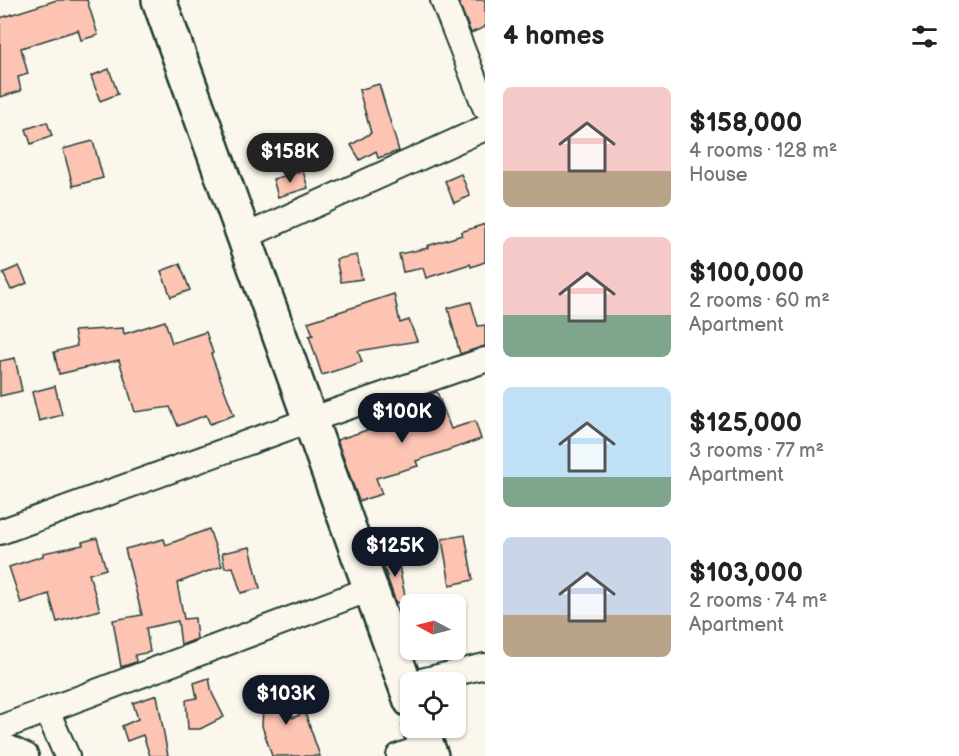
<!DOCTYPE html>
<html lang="en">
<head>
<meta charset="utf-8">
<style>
	:root { --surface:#fff; --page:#f6f6f6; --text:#222; --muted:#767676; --accent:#111827 }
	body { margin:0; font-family:"Balsamiq Sans",sans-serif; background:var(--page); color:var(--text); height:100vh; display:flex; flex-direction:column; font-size:22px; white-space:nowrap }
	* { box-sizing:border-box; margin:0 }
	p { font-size:20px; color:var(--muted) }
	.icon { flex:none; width:33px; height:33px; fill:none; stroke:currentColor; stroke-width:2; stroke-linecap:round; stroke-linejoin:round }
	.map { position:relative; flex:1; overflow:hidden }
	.side { display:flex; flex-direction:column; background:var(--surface); width:474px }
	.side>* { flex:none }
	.needle { width:39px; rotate:277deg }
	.fabs { position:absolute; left:400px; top:594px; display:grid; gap:12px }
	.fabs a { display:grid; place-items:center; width:66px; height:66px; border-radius:9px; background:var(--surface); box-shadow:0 2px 4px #0004; font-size:30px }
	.price { position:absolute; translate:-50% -51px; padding:0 14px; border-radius:21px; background:var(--accent); color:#fff; font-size:20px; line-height:39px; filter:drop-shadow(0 2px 3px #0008) }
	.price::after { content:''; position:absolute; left:50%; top:36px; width:18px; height:14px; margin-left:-9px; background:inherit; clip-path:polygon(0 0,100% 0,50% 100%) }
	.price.current { background:#222; color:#fff }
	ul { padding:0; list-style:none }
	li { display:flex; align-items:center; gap:18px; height:150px; padding:0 18px }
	li span { display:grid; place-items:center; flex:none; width:168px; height:120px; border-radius:9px; color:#555 }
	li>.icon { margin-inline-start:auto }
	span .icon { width:72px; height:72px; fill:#fffc; stroke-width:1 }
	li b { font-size:26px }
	h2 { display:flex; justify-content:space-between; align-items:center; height:72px; padding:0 18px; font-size:26px }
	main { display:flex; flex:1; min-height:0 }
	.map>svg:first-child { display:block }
</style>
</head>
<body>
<main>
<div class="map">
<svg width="485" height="756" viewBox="0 0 485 756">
	<rect width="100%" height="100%" fill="#fbf7ec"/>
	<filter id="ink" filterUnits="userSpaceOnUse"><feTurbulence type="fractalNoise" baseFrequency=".0167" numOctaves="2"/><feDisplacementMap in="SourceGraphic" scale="12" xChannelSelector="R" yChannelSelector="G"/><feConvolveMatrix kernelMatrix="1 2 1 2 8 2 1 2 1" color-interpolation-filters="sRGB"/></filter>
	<g filter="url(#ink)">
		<!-- building -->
		<g fill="#fdc3b3" stroke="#1f3d34" stroke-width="1.5">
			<path d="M57,0H87L98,35L81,40L78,30L21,48L28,74L18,77L21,91L0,97V18Z"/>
			<path d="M458,0H485V27L471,33Z"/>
			<path d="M109,69L118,94L100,101L91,76Z"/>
			<path d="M379,84L399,151L378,158L376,151L360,160L351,145L371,133L359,90Z"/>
			<path d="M47,122L52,136L31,144L26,129Z"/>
			<path d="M93,141L103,178L73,186L63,149Z"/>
			<path d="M303,171L308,188L278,197L273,179Z"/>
			<path d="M461,174L470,196L454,203L445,181Z"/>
			<path d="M485,224V262L471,267L470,264L426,278L423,268L403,272L399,254L428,248L427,246L462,235L461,232Z"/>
			<path d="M357,255L362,279L341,282L336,259Z"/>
			<path d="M180,264L190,290L171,297L161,271Z"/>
			<path d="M19,266L27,283L11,290L3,273Z"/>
			<path d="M394,294L400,323L409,320L417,341L358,351L362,362L322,375L309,336L313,335L308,322Z"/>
			<path d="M471,302L478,326L485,325V346L460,354L448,308Z"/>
			<path d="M165,321L172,343L206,332L213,353L211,354L234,415L210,424L206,415L178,426L170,407L135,412L119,360L59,374L54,352L77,346L74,331L123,328L124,334Z"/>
			<path d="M15,358L22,391L0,396V361Z"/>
			<path d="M55,386L62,415L39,421L32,392Z"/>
			<path d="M437,392L451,429L475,421L481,439L416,461L418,466L376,478L382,494L359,501L337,440L376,427L375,424L414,410L410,401Z"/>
			<path d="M209,529L222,566L177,583L184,619L195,618L197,639L181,645L178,621L146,628L150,652L135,655L136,662L121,667L113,620L142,615L125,549L164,539L166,545Z"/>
			<path d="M465,535L473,580L450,585L442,539Z"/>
			<path d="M97,538L106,569L89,574L100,610L57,622L49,594L21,603L9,567L43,556V553L83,545L82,542Z"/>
			<path d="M250,547L260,588L241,593L233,567L225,568L222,553Z"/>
			<path d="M397,556L406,601L396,603L381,559Z"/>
			<path d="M209,678L212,693L224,717L200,729H188L186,700L197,698L194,683Z"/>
			<path d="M264,687L293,689L292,718L305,713L320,756H272L262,726Z"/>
			<path d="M157,695L168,756H150L143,735L127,741L122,726L138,719L133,703Z"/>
		</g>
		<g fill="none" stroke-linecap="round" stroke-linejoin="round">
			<defs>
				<g id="minor">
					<path d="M443,0L485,107"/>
					<path d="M244,237L485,128"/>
					<path d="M0,532L310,420L485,360"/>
					<path d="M417,682L485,666"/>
					<path d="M47,711L67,756"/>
					<path d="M0,728L370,589"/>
					<path d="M0,744L26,756"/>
					<path d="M399,756L427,746"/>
				</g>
				<g id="secondary">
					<path d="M159,0L411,701"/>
					<path d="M420,728L431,756"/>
				</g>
			</defs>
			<!-- minor casing -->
			<use href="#minor" stroke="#1f3d34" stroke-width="28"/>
			<!-- secondary casing -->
			<use href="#secondary" stroke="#1f3d34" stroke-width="38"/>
			<!-- minor -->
			<use href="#minor" stroke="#fbf7ec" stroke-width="24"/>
			<!-- secondary -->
			<use href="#secondary" stroke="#fbf7ec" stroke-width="33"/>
		</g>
	</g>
</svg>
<div class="fabs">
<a><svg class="needle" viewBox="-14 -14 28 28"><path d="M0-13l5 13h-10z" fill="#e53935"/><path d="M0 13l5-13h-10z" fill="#767676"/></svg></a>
<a><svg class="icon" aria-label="locate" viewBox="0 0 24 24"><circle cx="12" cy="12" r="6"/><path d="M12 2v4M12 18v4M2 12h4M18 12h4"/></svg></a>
</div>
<b class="price current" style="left:290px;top:184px">$158K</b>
<b class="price" style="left:402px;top:444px">$100K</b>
<b class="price" style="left:395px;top:578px">$125K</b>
<b class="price" style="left:286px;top:726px">$103K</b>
</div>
<section class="side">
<h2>4 homes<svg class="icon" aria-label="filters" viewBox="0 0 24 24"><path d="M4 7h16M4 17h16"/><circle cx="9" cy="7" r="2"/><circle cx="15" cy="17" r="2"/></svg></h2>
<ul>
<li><span style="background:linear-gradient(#f6c9c9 70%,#b9a48a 0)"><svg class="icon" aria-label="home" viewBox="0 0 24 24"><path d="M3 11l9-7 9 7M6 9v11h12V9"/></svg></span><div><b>$158,000</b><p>4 rooms · 128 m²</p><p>House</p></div></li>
<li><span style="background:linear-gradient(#f6c9c9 65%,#7fa58c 0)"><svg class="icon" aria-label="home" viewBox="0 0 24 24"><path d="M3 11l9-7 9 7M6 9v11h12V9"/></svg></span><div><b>$100,000</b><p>2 rooms · 60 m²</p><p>Apartment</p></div></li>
<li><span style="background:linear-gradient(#bfe0f5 75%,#7fa58c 0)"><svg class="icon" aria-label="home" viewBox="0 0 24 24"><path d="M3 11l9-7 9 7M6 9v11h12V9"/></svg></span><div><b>$125,000</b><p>3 rooms · 77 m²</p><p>Apartment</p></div></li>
<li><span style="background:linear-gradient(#c9d6e8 65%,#b9a48a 0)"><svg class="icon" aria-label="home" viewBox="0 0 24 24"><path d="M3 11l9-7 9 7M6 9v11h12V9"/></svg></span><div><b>$103,000</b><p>2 rooms · 74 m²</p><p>Apartment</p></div></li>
</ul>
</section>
</main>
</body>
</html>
